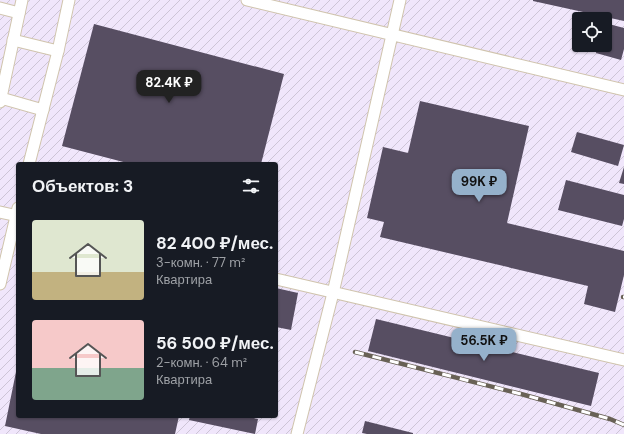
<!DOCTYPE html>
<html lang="ru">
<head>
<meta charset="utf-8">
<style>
	:root { --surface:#171b24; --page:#20242c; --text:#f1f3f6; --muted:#9ea1a6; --accent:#95b1cb }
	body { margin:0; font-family:"DM Sans",sans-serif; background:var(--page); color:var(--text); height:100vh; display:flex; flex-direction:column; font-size:15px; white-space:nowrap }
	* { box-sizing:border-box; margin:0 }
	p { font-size:13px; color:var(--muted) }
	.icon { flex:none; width:22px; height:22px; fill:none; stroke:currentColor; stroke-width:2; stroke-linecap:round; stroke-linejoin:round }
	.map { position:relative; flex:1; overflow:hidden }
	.sheet { position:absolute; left:16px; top:162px; width:262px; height:256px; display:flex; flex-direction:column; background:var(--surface); border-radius:4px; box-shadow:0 1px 3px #0004 }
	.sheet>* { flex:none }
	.buttons { position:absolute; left:572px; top:12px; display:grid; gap:8px }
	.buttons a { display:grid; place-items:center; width:40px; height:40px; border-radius:4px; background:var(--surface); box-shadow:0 1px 3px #0004; font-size:20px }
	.price { position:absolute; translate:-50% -34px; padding:0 9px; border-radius:8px; background:var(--accent); color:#111; font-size:13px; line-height:26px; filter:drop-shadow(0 1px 2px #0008) }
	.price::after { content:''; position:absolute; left:50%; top:24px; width:12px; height:9px; margin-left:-6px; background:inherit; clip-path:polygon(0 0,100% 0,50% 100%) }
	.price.current { background:#222; color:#fff }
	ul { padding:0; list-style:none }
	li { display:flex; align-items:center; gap:12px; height:100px; padding:0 16px }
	li span { display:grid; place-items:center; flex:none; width:112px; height:80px; border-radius:4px; color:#555 }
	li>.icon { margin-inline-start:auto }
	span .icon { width:48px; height:48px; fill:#fffc; stroke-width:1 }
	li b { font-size:17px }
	h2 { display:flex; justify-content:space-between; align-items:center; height:48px; padding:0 16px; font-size:17px }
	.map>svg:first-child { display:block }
</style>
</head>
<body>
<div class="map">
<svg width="624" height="434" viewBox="0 0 624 434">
	<defs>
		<pattern id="industrial-furrows" width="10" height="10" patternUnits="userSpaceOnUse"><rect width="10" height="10" fill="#f0e6fb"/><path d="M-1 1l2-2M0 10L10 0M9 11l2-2" fill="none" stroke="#cdc4d6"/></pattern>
	</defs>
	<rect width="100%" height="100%" fill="#fef4e1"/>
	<!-- industrial -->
	<path fill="url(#industrial-furrows)" fill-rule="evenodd" d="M0,0H624V434H0ZM579,19H605V45H579ZM18,164H276V416H18Z"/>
	<!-- building -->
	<g fill="#574e62">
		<path d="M533,0H624V21L533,1Z"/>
		<path d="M605,23L624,28V49L621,60L596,53L598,45H605Z"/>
		<path d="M94,24L284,74L261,164H131L62,146Z"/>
		<path d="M420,101L529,126L507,223L624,251V275L615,312L584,304L588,286L380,237L384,222L367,218L383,147L408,153Z"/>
		<path d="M577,132L624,145L618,166L571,152Z"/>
		<path d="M624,167V184L619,183Z"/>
		<path d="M566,180L624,195V219L622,226L558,210Z"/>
		<path d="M276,288L298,293L291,330L276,327Z"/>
		<path d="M376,319L599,373L591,406L368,351Z"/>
		<path d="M17,367L18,416H179L175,434H41L5,426Z"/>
		<path d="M190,416H244L258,419L255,434L189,420Z"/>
		<path d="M365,421L413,433V434H367L362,433Z"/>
	</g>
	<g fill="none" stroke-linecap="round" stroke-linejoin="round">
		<defs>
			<g id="minor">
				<path d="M247,0L624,90"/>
				<path d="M0,8L19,13"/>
				<path d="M13,40L58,51"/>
				<path d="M1,98L43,110"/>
				<path d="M0,102L22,0"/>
				<path d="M29,164L58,51L69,0"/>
				<path d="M0,212L18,216"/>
				<path d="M276,279L624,360"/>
				<path d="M0,284L18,208"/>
				<path d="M297,434L333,293L400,0"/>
			</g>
		</defs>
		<!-- minor casing -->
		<use href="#minor" stroke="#d0c4ad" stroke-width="13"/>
		<!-- minor -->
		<use href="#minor" stroke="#fff" stroke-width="11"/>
		<defs>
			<g id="rail">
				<path d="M623,297H624"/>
				<path d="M355,352L521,394L610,419L624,425"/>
			</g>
		</defs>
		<!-- rail casing -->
		<use href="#rail" stroke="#686155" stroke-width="4.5"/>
		<!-- rail -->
		<use href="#rail" stroke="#fff" stroke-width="3" stroke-dasharray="9" stroke-linecap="butt"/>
	</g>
</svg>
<div class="buttons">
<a><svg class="icon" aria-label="locate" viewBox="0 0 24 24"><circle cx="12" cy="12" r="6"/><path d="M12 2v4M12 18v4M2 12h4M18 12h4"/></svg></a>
</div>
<b class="price current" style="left:169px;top:104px">82.4K ₽</b>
<b class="price" style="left:479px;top:203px">99K ₽</b>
<b class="price" style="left:484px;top:362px">56.5K ₽</b>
<section class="sheet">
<h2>Объектов: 3<svg class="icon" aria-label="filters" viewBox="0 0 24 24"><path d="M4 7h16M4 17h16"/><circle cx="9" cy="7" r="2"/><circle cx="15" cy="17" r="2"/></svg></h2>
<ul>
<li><span style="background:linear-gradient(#dfe7d0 65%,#c2b280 0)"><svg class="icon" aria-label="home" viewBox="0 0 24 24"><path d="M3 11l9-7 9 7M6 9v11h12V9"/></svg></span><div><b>82 400 ₽/мес.</b><p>3-комн. · 77 m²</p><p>Квартира</p></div></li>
<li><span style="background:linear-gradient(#f6c9c9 60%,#7fa58c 0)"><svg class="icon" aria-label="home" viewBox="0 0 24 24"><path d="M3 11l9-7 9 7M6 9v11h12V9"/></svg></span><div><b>56 500 ₽/мес.</b><p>2-комн. · 64 m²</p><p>Квартира</p></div></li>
</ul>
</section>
</div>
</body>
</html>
